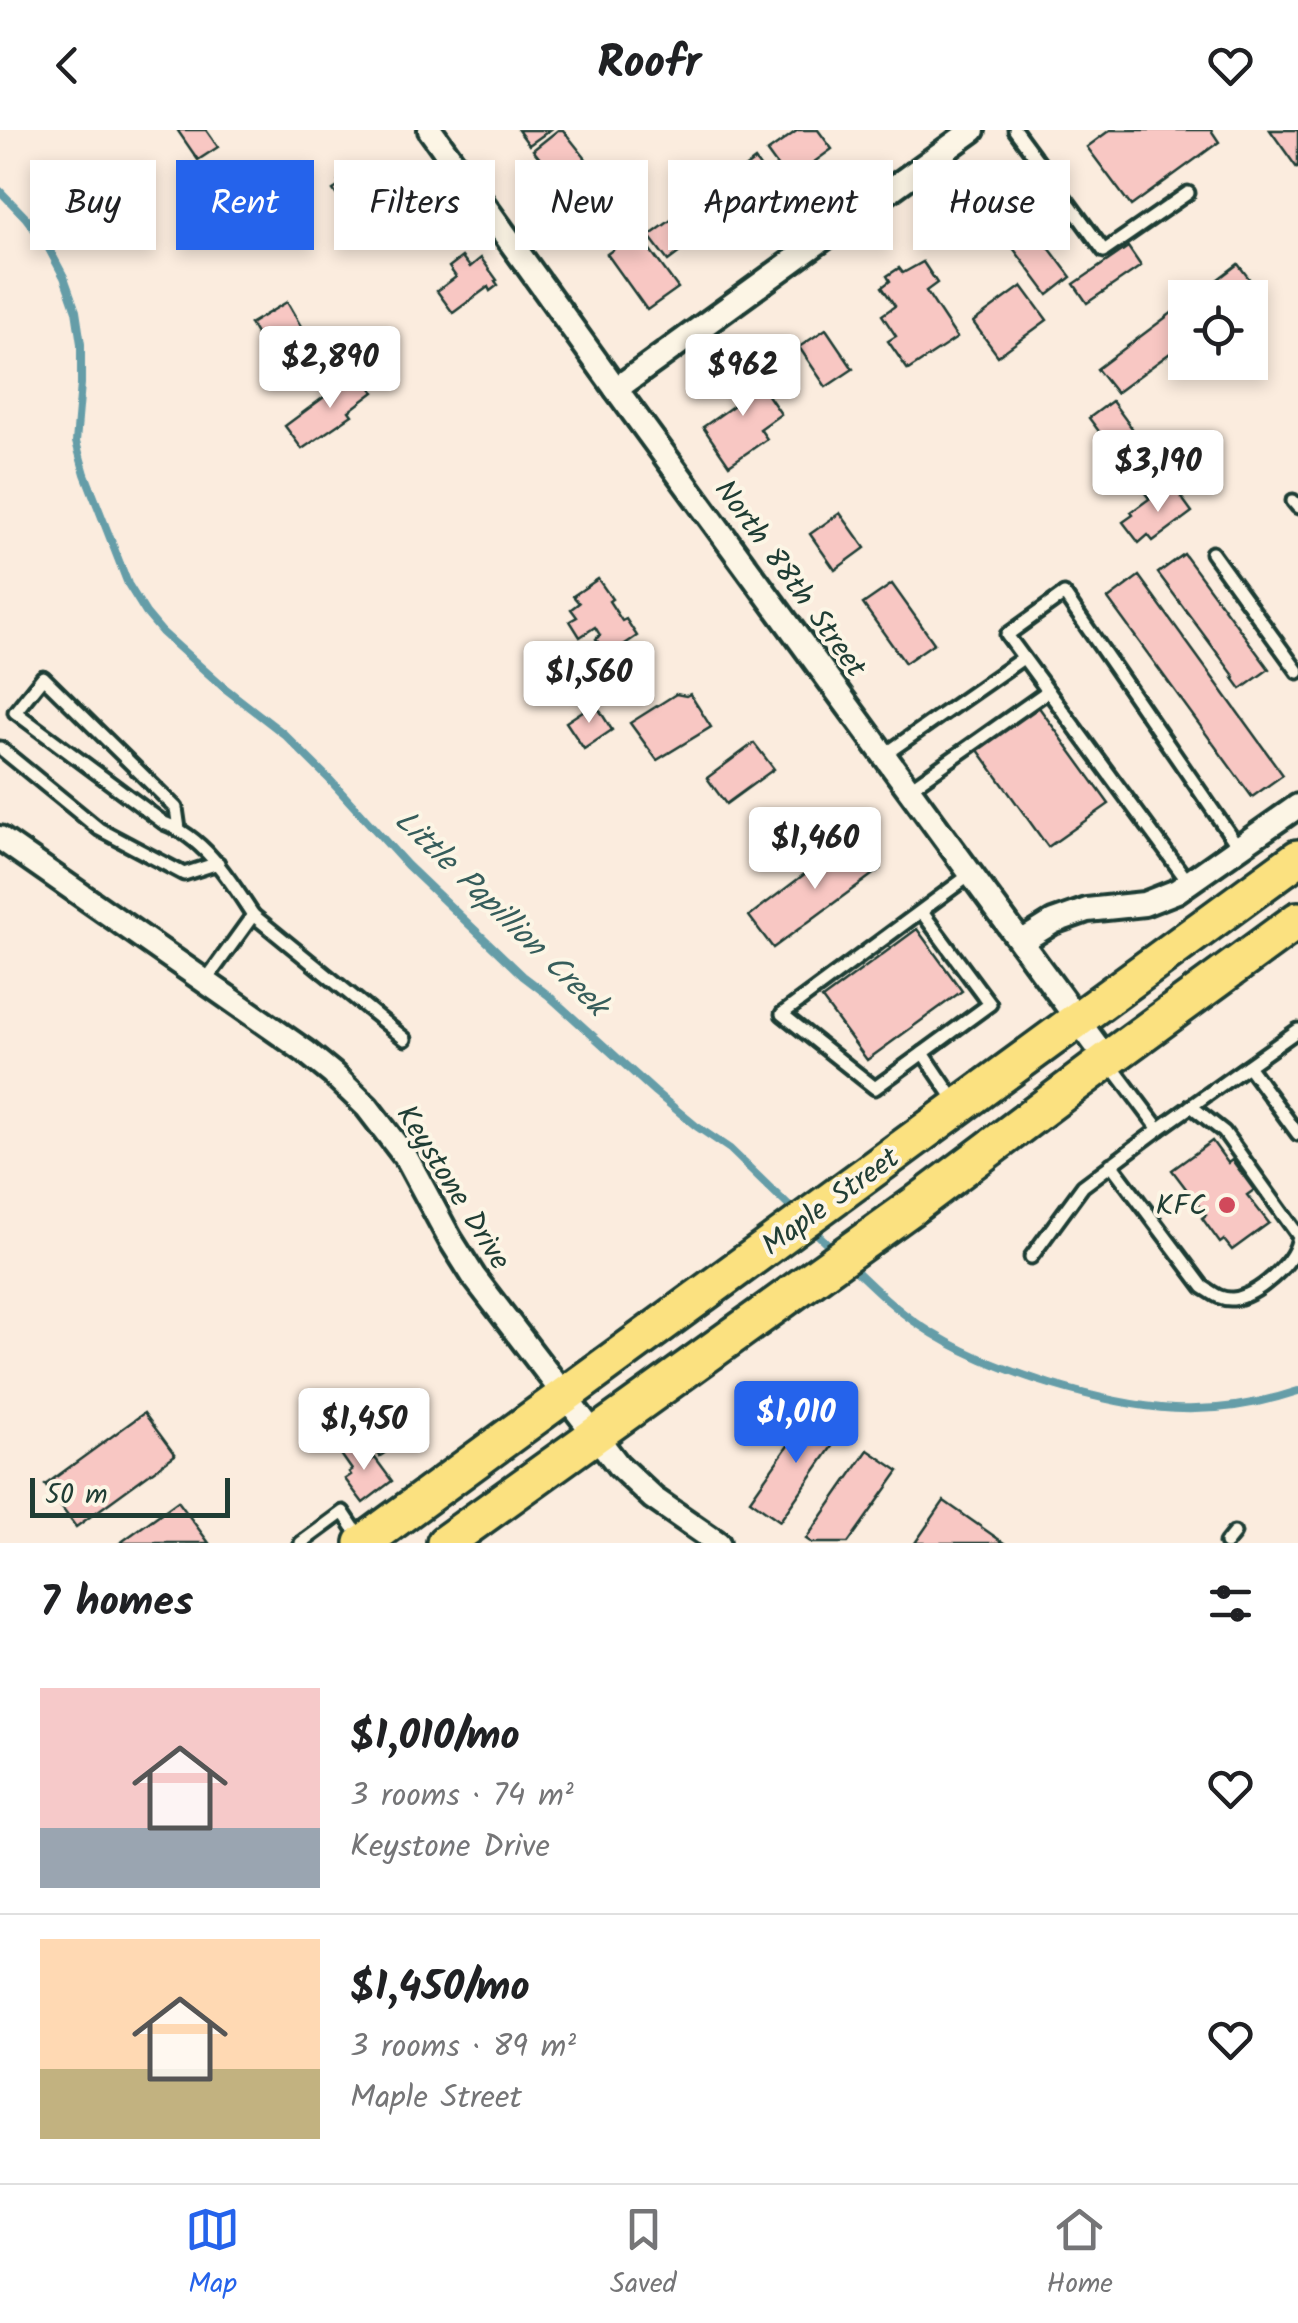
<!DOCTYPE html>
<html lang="en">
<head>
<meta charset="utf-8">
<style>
	:root { --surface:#fff; --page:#f2f2f2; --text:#202124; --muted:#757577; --line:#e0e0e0; --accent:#2563eb }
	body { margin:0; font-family:Kalam,sans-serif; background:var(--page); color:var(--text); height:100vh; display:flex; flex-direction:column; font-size:38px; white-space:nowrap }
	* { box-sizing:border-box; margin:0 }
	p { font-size:32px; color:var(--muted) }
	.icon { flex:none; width:55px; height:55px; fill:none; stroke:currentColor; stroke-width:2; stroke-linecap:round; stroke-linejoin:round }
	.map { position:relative; height:1413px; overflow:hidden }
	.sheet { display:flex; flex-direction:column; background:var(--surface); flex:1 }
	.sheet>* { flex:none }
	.banner { position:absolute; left:30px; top:30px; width:1240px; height:90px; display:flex; gap:20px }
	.fabs { position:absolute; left:1168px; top:150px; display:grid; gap:20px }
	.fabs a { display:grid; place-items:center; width:100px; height:100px; border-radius:0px; background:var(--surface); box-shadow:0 5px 15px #0003; font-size:50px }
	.scale { position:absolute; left:30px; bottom:25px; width:200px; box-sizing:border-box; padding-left:10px; border:5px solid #1f3d34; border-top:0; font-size:28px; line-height:35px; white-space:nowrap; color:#1f3d34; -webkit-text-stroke:8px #fcf5e5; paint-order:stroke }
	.price { position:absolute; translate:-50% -85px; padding:0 22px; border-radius:10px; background:#fff; color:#222; font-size:32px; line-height:65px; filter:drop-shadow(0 2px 5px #0008) }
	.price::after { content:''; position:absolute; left:50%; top:60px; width:30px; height:22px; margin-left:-15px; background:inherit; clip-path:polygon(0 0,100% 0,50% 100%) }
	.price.active { background:var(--accent); color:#fff }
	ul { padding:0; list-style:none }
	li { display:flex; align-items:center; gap:30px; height:250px; padding:0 40px }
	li+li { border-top:2px solid var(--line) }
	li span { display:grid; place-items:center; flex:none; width:280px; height:200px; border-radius:0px; color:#555 }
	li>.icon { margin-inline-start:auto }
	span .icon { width:120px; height:120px; fill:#fffc; stroke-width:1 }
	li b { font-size:42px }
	h2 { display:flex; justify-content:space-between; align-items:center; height:120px; padding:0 40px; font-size:42px }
	.chip { padding:0 35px; border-radius:0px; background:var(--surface); box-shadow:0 5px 15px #0003; font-size:35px; line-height:90px }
	.chip.active { background:var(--accent); color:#fff }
	header { display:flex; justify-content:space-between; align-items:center; height:130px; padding:0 40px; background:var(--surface); font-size:45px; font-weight:800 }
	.dock { display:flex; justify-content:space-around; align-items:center; height:140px; border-top:2px solid var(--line); background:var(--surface); font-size:28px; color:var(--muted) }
	.dock a { display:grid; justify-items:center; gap:5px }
	.dock .active { color:var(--accent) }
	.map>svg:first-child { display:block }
</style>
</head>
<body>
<header><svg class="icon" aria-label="back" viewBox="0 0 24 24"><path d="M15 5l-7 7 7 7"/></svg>Roofr<svg class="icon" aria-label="heart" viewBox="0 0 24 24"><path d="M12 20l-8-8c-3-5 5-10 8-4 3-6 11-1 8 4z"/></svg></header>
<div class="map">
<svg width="1298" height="1413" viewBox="0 0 1298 1413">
	<rect width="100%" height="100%" fill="#fbecde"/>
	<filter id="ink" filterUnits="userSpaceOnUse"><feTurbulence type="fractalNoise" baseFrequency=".01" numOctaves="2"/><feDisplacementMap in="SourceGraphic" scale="20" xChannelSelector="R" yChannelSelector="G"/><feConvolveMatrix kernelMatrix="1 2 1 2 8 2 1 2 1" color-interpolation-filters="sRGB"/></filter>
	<g filter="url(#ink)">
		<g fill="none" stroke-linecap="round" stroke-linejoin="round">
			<!-- stream -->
			<g stroke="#659da8" stroke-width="8">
				<path d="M0,61L26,88L48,117L64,147L76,181L81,214V254L76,312L85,344L128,454L146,483L162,502L222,556L284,604L330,650L407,735L523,846L548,865L655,962L696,996L730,1019L796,1083"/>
				<path d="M809,1096L835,1121"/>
				<path d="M849,1134C871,1155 893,1177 918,1194C959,1222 1003,1239 1050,1254C1140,1281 1207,1291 1298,1261"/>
			</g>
		</g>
		<!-- building -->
		<g fill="#f8c7c3" stroke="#1f3d34" stroke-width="2.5">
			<path d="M179,0H206L218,17L198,30L178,1Z"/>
			<path d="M518,0H550L529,15Z"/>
			<path d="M558,0H563L594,39L566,61L533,20Z"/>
			<path d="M798,0H818L832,19L788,51L767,22Z"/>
			<path d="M1110,0H1211L1219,12L1131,76L1087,17Z"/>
			<path d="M1270,0H1298V37L1297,38Z"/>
			<path d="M755,30L775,58L732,90L712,62Z"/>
			<path d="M366,37L371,44L375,41L383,51L378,54L383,61L357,80L351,71L344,76L333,60L341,55L338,51L352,41L355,44Z"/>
			<path d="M596,46L629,91L599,112L566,68Z"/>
			<path d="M1013,70L1071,147L1048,165L990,87Z"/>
			<path d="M674,88L692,113L668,131L649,106Z"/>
			<path d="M637,102L678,158L647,180L607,124Z"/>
			<path d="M1128,117L1141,136L1087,173L1074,154Z"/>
			<path d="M462,127L470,137L481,128L497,150L495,151L498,155L490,161L488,157L453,183L437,161L456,147L449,137Z"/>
			<path d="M923,132L937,153L926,161L957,208L908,240L888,211L896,206L882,185L895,176L882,157L890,151L887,146L899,138L903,143Z"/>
			<path d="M1238,134L1256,158L1244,168H1193Z"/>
			<path d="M1022,156L1047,190L998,226L973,192Z"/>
			<path d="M287,172L306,205L269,226L250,194Z"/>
			<path d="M1185,173V212L1116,263L1097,239Z"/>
			<path d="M826,199L853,239L826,257L799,217Z"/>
			<path d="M750,239L781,284L760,299L767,309L729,335L703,297L740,271L728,254Z"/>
			<path d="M359,241L374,262L349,281L352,285L302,319L285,296Z"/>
			<path d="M1112,271L1170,350L1148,367L1089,288Z"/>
			<path d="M1171,353L1192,382L1153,411L1148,405L1139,413L1123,392L1133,385L1131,382Z"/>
			<path d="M840,383L865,418L835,440L810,404Z"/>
			<path d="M1184,424L1269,539L1241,559L1233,548L1235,547L1158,443Z"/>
			<path d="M1139,446L1283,645L1252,667L1108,469Z"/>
			<path d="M598,449L612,469L609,471L622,491L626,489L637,506L607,526L596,509L600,505L595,497L580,507L570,491L577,487L571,479L579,473L573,466Z"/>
			<path d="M892,454L934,513L905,533L863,474Z"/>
			<path d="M676,564L686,566L690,564L711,597L657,630L630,593Z"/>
			<path d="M595,573L612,600L584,619L566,592Z"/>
			<path d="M1038,576L1109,674L1048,717L978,620Z"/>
			<path d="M754,613L774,639L726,674L707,648Z"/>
			<path d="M855,706L880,739L773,818L749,786Z"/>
			<path d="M917,799L962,861L867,930L822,869Z"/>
			<path d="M1212,1011L1228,1033L1232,1030L1254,1060L1247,1065L1269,1093L1232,1120L1224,1110L1220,1113L1202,1088L1206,1085L1172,1040Z"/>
			<path d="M812,1281L842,1302L780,1391L750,1370Z"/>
			<path d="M144,1283L175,1325L76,1397L45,1355Z"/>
			<path d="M384,1289L401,1312L380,1326L364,1304Z"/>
			<path d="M351,1310L365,1330L368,1328L370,1331L375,1328L392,1351L363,1373L345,1349L351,1345L349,1342L352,1340L338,1320Z"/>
			<path d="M868,1320L899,1341L848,1413H812L806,1409Z"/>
			<path d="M178,1371L209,1413H120Z"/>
			<path d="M944,1371L1004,1413H915Z"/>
		</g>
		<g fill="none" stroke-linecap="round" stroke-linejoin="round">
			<defs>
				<g id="lane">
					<path d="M1015,0L1104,121L1188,63"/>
					<path d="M1293,371L1298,377"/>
					<path d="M1212,423L1298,542"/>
					<path d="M0,618L99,699L184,744L218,733"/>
					<path d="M884,625L1023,528"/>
					<path d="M909,659L1048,561"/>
					<path d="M179,699L176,678L43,547L15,582L164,693C205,708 230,750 253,785"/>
					<path d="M1189,753L1007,505L1064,464L1239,718"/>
					<path d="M921,781L990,874L875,958L782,884L971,744"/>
					<path d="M206,850L253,785L405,909"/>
					<path d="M923,923L956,972"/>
					<path d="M1111,935L1159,999L1298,900"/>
					<path d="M1248,936L1298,1004"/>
					<path d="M1191,976L1224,1002L1298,1105"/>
					<path d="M1111,1034L1203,1157C1213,1163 1220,1170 1233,1169C1257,1166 1293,1134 1298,1111"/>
					<path d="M1031,1127L1083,1056L1159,999"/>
					<path d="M301,1413L343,1382L361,1409"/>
					<path d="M1226,1413L1234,1403"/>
				</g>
				<g id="street">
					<path d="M430,0L616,259L1107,930"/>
					<path d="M616,259L973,0"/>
					<path d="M0,708L306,922L333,944L367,977L407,1029L450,1109L474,1147L618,1335L653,1368L718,1413"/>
					<path d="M1021,812L1053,792L1087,780L1144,774L1177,761L1298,676"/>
				</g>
				<g id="primary">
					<path d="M363,1413L1298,728"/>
					<path d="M445,1413L916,1074L1107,930L1298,790"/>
				</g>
			</defs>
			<!-- lane casing -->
			<use href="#lane" stroke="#1f3d34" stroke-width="19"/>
			<!-- street casing -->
			<use href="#street" stroke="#1f3d34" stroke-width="30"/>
			<!-- primary casing -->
			<use href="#primary" stroke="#1f3d34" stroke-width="42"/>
			<!-- lane -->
			<use href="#lane" stroke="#fcf5e5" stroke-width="11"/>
			<!-- street -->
			<use href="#street" stroke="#fcf5e5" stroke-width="22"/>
			<!-- primary -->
			<use href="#primary" stroke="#fbe180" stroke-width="35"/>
		</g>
	</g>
	<!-- markers -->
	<circle fill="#d1495b" stroke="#fcf5e5" stroke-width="4" cx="1227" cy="1075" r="10"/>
	<g text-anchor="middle" stroke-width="8" stroke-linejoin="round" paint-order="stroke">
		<!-- street labels -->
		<g font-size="30" fill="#1f3d34" stroke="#fcf5e5">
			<text transform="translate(791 448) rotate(54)" y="10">North 88th Street</text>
			<text transform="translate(454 1057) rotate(58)" y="10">Keystone Drive</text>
			<text transform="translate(830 1071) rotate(-36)" y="10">Maple Street</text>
		</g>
		<!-- poi labels -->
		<g font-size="30" fill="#1f3d34" stroke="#fcf5e5" text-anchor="end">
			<text x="1207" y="1085">KFC</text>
		</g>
		<!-- water labels -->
		<g font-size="32" font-style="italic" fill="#365d5b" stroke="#fcf5e5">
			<text transform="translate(502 782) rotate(44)" y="11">Little Papillion Creek</text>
		</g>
	</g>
</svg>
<div class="fabs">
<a><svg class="icon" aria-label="locate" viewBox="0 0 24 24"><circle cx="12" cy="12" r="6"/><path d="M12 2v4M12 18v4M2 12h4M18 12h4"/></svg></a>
</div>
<div class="scale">50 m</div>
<b class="price" style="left:330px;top:281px">$2,890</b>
<b class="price" style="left:743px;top:289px">$962</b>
<b class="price" style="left:1158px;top:385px">$3,190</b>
<b class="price" style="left:589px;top:596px">$1,560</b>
<b class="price" style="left:815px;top:762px">$1,460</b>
<b class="price active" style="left:796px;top:1336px">$1,010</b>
<b class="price" style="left:364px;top:1343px">$1,450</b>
<div class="banner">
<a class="chip">Buy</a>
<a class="chip active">Rent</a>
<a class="chip">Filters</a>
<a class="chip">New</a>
<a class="chip">Apartment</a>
<a class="chip">House</a>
</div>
</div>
<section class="sheet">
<h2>7 homes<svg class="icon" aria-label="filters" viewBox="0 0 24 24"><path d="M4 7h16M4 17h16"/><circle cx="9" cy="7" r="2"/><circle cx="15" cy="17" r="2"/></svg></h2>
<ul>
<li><span style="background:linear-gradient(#f6c9c9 70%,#9aa5b1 0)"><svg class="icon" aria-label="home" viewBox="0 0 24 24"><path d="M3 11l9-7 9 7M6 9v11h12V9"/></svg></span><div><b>$1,010/mo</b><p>3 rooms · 74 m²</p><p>Keystone Drive</p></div><svg class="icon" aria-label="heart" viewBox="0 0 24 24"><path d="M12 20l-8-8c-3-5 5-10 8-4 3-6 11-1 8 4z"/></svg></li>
<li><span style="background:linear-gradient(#ffd9b3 65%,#c2b280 0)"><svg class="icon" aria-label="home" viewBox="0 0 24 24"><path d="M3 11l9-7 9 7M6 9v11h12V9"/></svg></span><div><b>$1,450/mo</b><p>3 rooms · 89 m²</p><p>Maple Street</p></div><svg class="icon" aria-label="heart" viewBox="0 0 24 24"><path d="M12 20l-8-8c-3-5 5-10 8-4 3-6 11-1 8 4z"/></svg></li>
</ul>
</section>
<nav class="dock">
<a class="active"><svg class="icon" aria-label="map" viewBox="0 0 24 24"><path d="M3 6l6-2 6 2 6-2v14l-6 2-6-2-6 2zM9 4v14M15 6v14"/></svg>Map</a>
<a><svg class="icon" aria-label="saved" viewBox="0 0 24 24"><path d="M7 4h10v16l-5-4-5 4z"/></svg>Saved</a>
<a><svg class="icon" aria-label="home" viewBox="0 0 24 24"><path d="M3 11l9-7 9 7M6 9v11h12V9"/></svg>Home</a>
</nav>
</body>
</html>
